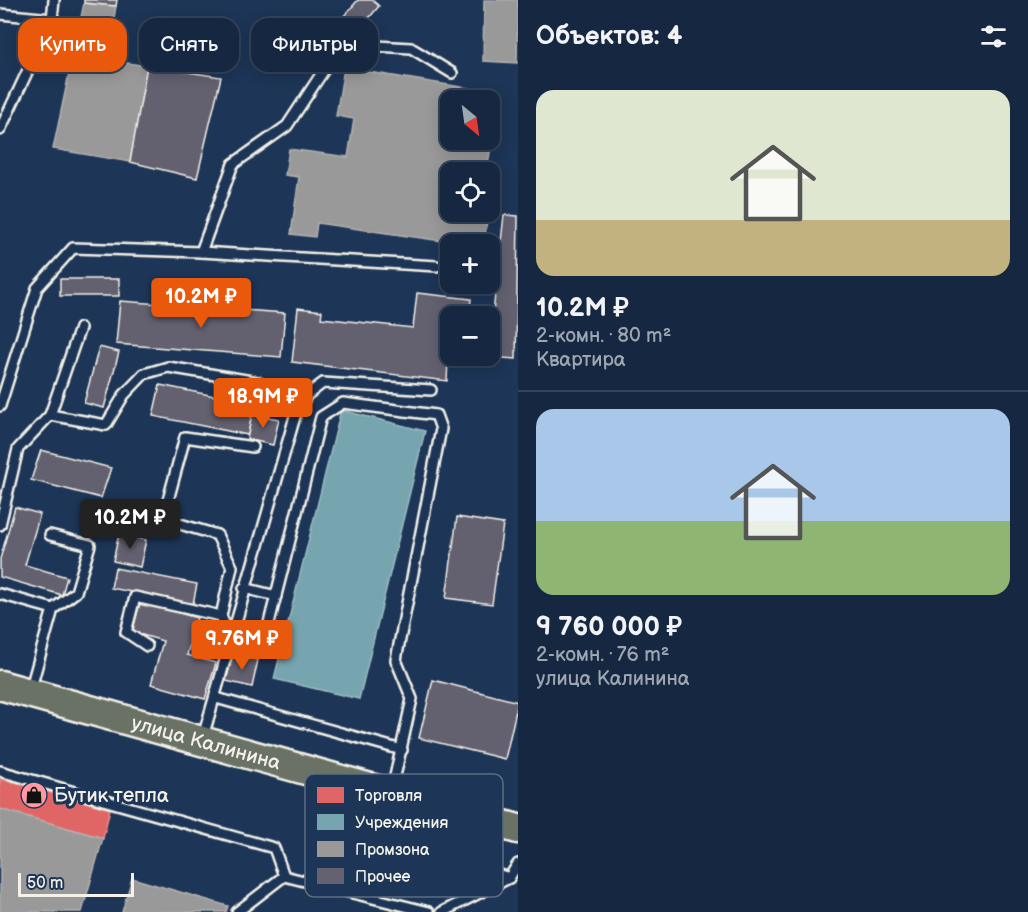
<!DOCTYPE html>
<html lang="ru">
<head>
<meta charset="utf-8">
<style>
	:root { --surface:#162841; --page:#23344c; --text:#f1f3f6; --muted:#9ea6b1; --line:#35445a; --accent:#ea580c }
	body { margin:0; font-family:"Balsamiq Sans",sans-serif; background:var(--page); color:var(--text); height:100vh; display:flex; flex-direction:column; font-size:22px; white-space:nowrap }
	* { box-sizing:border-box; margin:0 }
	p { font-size:20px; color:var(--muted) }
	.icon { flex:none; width:33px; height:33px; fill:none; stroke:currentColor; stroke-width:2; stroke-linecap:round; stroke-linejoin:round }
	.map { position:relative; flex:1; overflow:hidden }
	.sheet { display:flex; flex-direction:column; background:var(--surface); width:510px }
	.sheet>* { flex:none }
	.guide { position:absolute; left:18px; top:18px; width:410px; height:54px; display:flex; gap:12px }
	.needle { width:39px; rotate:151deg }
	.controls { position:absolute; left:440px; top:90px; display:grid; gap:12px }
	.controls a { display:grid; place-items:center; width:60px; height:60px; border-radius:12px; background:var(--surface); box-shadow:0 3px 15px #0003,0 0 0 2px var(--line); font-size:30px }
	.scale { position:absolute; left:18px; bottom:15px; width:116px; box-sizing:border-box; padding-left:6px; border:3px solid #f4f1e8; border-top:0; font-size:16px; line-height:21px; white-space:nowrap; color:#f4f1e8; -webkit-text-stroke:4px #1d3557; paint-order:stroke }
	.price { position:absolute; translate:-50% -51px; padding:0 14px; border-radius:6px; background:var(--accent); color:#fff; font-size:20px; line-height:39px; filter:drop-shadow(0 2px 3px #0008) }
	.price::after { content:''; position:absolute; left:50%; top:36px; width:18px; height:14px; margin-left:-9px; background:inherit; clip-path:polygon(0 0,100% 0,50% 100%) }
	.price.selected { background:#222; color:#fff }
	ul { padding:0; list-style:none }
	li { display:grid; align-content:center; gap:12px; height:318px; padding:0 18px }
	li+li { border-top:2px solid var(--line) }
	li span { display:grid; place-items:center; height:186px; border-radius:18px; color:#555 }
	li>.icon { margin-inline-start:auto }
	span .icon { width:108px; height:108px; fill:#fffc; stroke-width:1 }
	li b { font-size:26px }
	h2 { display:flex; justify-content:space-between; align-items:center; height:72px; padding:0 18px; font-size:26px }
	.tag { padding:0 21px; border-radius:18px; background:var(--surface); box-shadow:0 3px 15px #0003,0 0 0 2px var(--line); font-size:21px; line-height:54px }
	.tag.selected { background:var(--accent); color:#fff }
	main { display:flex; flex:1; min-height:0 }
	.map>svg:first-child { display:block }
</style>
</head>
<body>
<main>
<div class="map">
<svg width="518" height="912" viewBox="0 0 518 912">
	<rect width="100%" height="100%" fill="#1d3557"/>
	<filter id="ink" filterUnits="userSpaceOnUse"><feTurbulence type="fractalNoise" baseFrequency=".0167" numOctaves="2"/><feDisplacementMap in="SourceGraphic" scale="12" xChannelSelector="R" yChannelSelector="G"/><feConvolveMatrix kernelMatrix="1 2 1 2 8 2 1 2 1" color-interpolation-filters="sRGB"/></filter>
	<g filter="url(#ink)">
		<!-- shops -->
		<path fill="#e06666" stroke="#e6908d" stroke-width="1.5" d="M0,779L110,809L103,838L0,809Z"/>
		<!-- public -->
		<path fill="#76a5af" stroke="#9cbcc0" stroke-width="1.5" d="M341,410L425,431L359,699L274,679Z"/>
		<!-- industry -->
		<g fill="#999" stroke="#b4b3b1" stroke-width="1.5" fill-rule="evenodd">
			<path d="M484,0H518L517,63L483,61Z"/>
			<path d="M84,3L116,6L107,60L147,66L130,162L53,149Z"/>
			<path d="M344,68L499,93L487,172H450V212H488L484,244H463L317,223L315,237L291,234L299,177L285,175L289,149L348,157L354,119L336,116ZM450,100H489V140H450Z"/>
			<path d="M0,809L103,838L82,912H0Z"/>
			<path d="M132,878L228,906L226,912H122Z"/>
		</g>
		<!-- building -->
		<g fill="#646170" stroke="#f4f1e8" stroke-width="1.5">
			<path d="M84,0H117L116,6L84,3Z"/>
			<path d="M358,0H372L379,6L360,29L344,16Z"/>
			<path d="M147,66L221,77L197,178L130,162Z"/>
			<path d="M504,215L518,216L516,359L488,357Z"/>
			<rect x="60" y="279" width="59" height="17"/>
			<path d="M417,293L471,299L469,316H450L447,381L292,362L298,308L322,311L321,318L413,328Z"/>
			<path d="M120,301L285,313L281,357L116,344Z"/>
			<path d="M99,347L119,352L104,408L84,403Z"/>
			<path d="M160,385L254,404L248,435L153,416Z"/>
			<path d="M252,414L279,419L273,445L247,439Z"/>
			<path d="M41,450L111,468L101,498L31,480Z"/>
			<path d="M15,507L40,514L25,565L67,577L62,595L0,577V559Z"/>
			<path d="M457,517L503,524L492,604L446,598Z"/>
			<path d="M119,534L146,540L140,567L113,561Z"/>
			<path d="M115,568L197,584L193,604L111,588Z"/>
			<path d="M140,602L197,618L187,655L216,663L205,699L151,684L163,641L132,632Z"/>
			<path d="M233,654L258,660L252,687L226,681Z"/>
			<path d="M433,680L518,702L505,759L419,738Z"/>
		</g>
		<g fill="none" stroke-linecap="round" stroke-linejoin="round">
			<defs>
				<g id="service">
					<path d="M0,14L52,19"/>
					<path d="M0,130L52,19L54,0"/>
					<path d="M201,252L437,266"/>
					<path d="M0,406L37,288L73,248L201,252L233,164L287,126L341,44L411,48L452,73"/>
					<path d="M50,415L106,425L124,395L144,374L168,367L258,382L296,413"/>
					<path d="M0,525L18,449L50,415L80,328"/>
					<path d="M50,535L90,545L76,592L53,609"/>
					<path d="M244,588L276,596"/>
					<path d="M0,594L53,609L30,691"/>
					<path d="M221,616L232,567L217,535L163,519L185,437L253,447"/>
					<path d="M265,639L321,417L343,403L436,415L441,429L396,660L412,699L392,790"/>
					<path d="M147,646L126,632L135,597L221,616L230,637"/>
					<path d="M216,698L402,750"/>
					<path d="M203,737L296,413L307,395L323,383L431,390"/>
					<path d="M0,771L274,848L284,876L429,912"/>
					<path d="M334,784L363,830L509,878"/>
					<path d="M237,912L284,876"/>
					<path d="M442,912L509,878L518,864"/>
				</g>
				<g id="primary">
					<path id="s1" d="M0,685L518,829"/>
				</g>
			</defs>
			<!-- service casing -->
			<use href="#service" stroke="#f4f1e8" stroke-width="14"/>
			<!-- primary casing -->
			<use href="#primary" stroke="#f4f1e8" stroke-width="33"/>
			<!-- service -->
			<use href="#service" stroke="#1d3557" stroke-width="9"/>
			<!-- primary -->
			<use href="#primary" stroke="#6b7165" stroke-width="28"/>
		</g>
	</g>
	<!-- icons -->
	<defs>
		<symbol id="shop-disc" viewBox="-11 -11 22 22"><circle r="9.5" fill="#ff9aa2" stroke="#1d3557"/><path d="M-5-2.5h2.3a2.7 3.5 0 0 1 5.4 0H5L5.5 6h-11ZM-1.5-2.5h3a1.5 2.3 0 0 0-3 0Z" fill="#111"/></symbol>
	</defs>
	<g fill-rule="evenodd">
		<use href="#shop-disc" x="19" y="780" width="30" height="30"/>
	</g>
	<g text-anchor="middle" stroke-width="6" stroke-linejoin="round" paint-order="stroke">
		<!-- street labels -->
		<g font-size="20" fill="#f4f1e8" stroke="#1d3557">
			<text dy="7" stroke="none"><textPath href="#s1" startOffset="214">улица Калинина</textPath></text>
		</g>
		<!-- poi labels -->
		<g font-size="20" fill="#f4f1e8" stroke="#1d3557" text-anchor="start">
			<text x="54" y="802">Бутик тепла</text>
		</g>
	</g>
	<!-- legend -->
	<rect x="305" y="774" width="198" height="123" rx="9" fill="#1d3557" stroke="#5e6d82" stroke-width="1.5"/>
	<rect x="317" y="787" width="27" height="16" fill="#e06666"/>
	<rect x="317" y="814" width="27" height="16" fill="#76a5af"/>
	<rect x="317" y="841" width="27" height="16" fill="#999"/>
	<rect x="317" y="868" width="27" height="16" fill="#646170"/>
	<g font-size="16" fill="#f4f1e8">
		<text x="355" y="801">Торговля</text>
		<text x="355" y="828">Учреждения</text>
		<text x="355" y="855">Промзона</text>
		<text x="355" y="882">Прочее</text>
	</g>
</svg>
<div class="controls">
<a><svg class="needle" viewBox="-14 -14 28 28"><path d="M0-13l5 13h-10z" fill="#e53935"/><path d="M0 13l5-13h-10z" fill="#9ea6b1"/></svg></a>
<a><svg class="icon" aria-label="locate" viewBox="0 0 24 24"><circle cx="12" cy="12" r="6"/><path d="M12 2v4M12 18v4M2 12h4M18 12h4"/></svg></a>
<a>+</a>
<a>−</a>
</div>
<div class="scale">50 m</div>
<b class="price" style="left:201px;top:329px">10.2M ₽</b>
<b class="price" style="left:263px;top:429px">18.9M ₽</b>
<b class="price selected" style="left:130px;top:550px">10.2M ₽</b>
<b class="price" style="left:242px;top:671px">9.76M ₽</b>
<div class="guide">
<a class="tag selected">Купить</a>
<a class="tag">Снять</a>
<a class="tag">Фильтры</a>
</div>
</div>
<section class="sheet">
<h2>Объектов: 4<svg class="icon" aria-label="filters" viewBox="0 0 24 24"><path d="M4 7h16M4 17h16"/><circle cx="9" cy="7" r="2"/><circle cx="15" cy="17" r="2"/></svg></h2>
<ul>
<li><span style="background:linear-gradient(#dfe7d0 70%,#c2b280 0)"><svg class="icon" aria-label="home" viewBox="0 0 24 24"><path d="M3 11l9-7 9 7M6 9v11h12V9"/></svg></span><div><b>10.2M ₽</b><p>2-комн. · 80 m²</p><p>Квартира</p></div></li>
<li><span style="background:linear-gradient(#a9c7e8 60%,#8fb573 0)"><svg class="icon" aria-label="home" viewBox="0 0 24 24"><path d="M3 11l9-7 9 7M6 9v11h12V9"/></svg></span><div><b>9 760 000 ₽</b><p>2-комн. · 76 m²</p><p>улица Калинина</p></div></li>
</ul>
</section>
</main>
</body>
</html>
